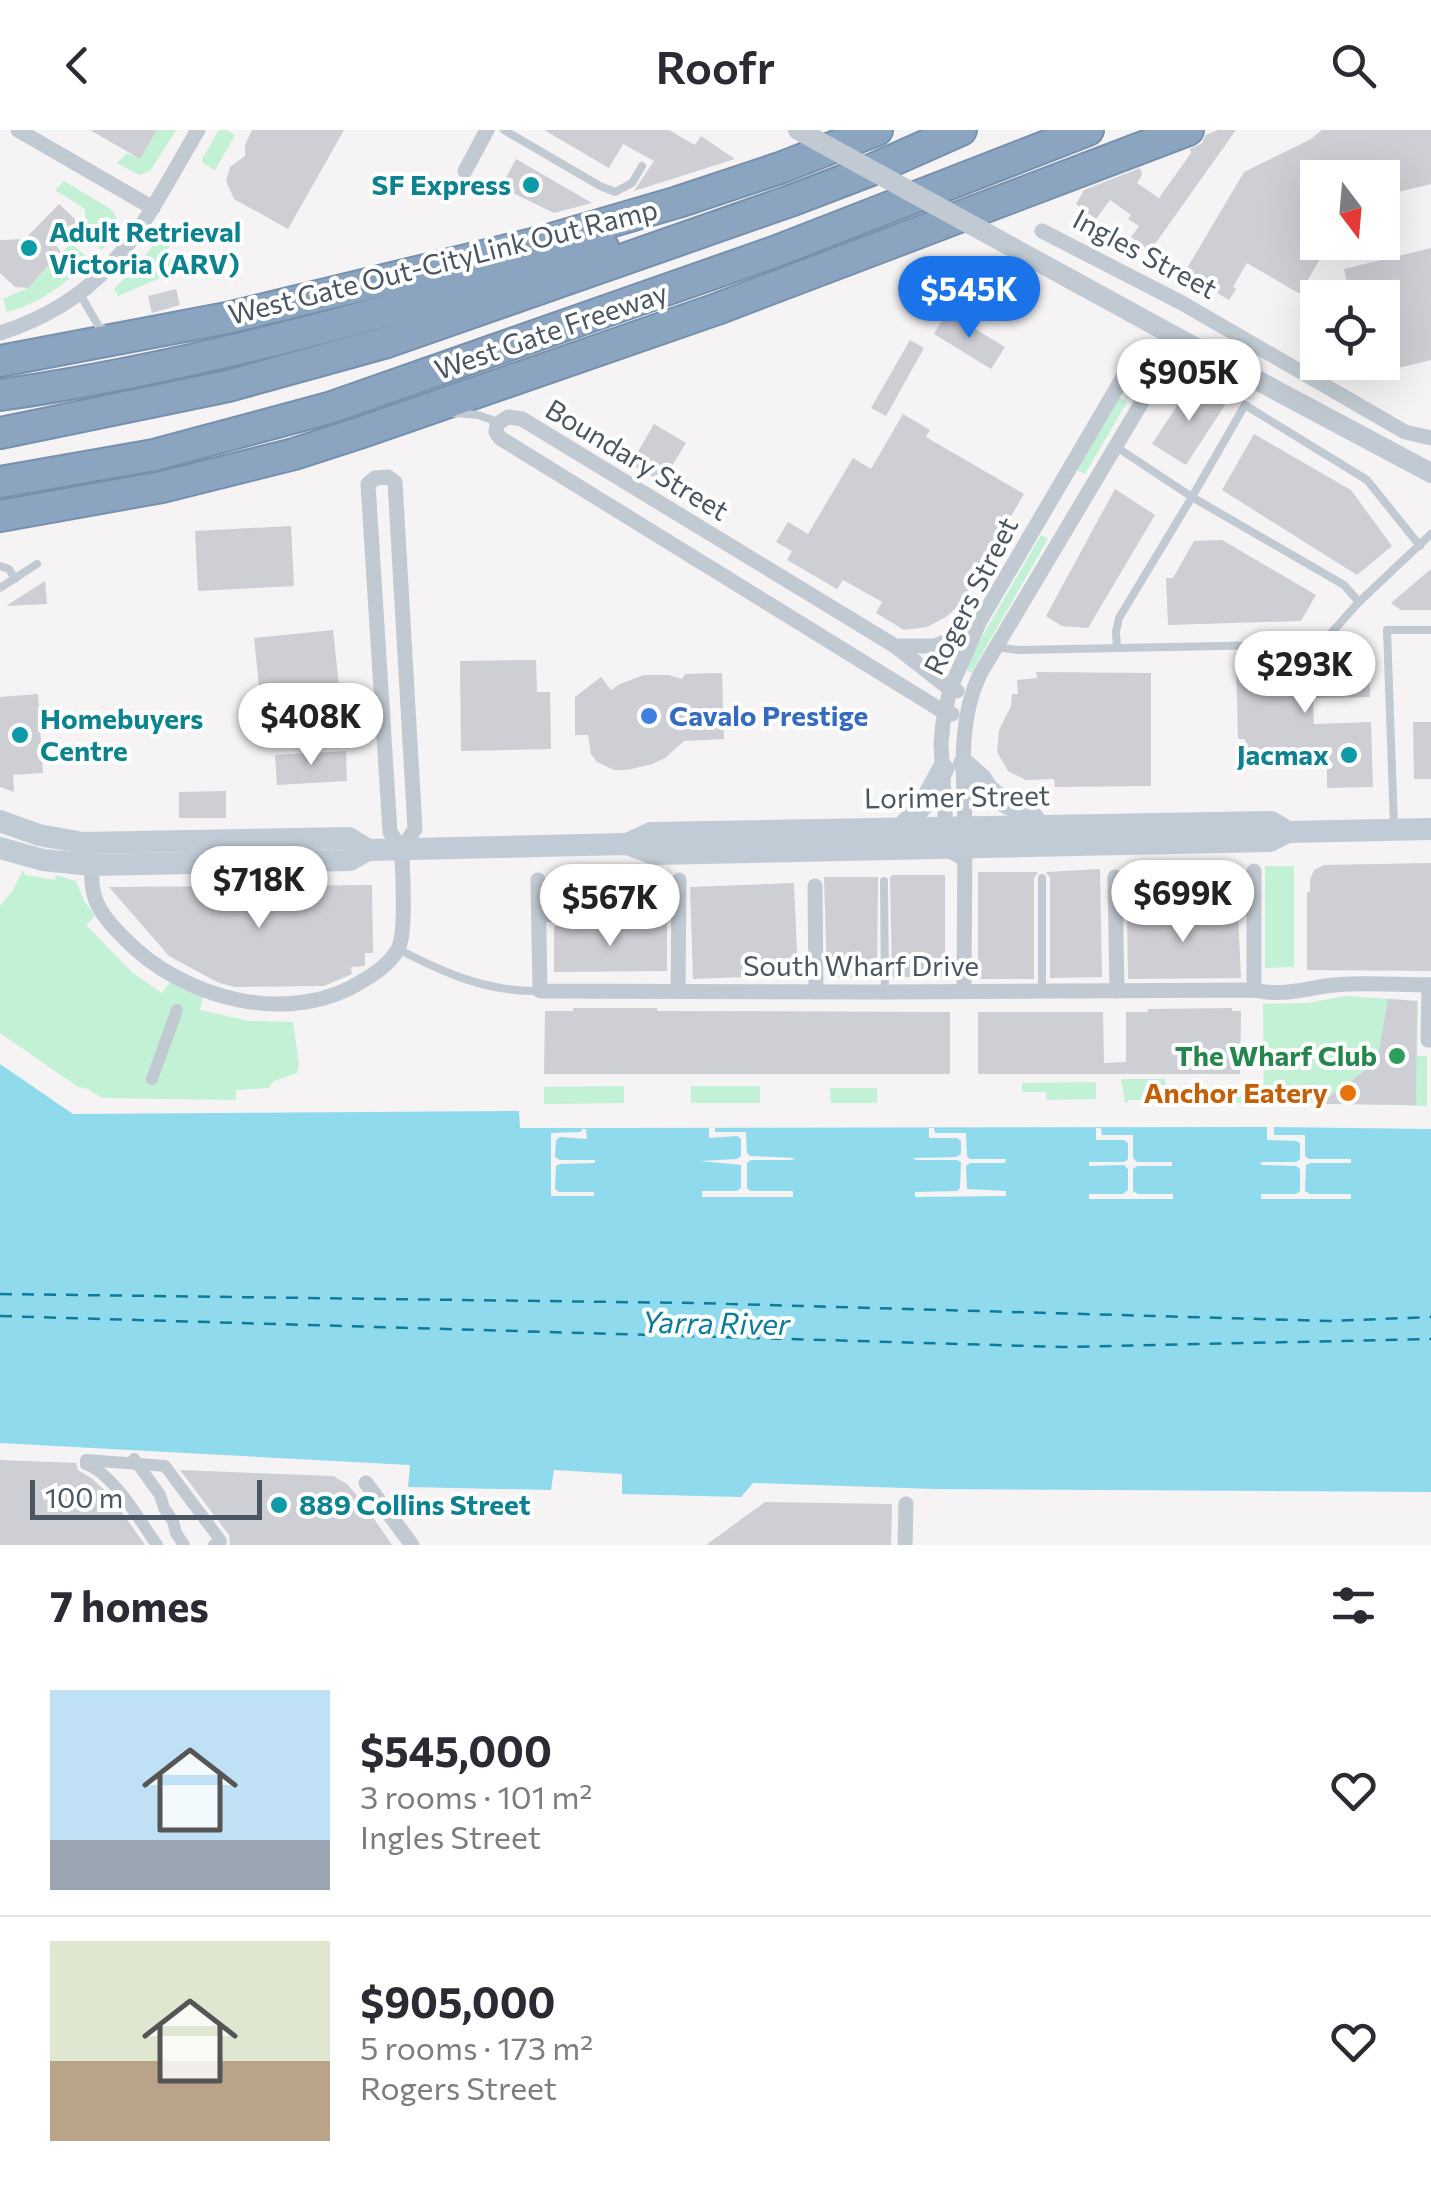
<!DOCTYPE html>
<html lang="en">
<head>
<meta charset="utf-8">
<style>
	:root { --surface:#fff; --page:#f2f2f3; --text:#2b2b33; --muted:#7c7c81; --line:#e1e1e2; --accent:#1a73e8 }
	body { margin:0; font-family:Commissioner,sans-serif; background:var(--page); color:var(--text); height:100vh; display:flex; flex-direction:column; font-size:38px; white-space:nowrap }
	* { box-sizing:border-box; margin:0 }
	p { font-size:32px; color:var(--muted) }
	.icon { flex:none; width:55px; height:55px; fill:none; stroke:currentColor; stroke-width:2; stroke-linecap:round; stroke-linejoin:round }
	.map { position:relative; height:1415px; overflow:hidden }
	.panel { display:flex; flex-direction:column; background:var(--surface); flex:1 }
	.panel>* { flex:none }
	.needle { width:65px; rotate:164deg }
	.controls { position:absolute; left:1300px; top:30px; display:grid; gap:20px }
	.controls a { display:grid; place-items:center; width:100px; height:100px; border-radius:0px; background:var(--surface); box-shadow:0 10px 40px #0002; font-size:50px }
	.scale { position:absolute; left:30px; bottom:25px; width:232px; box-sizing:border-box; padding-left:10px; border:5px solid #4a5661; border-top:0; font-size:28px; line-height:35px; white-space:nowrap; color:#4a5661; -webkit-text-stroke:8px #fff; paint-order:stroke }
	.price { position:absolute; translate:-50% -85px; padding:0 22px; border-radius:35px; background:#fff; color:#222; font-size:32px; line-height:65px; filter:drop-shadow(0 2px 5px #0008) }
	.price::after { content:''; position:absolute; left:50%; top:60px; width:30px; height:22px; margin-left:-15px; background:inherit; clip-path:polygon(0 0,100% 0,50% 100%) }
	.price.active { background:var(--accent); color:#fff }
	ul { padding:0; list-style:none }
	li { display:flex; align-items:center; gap:30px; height:250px; padding:0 50px }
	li+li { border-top:2px solid var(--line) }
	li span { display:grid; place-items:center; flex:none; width:280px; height:200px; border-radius:0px; color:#555 }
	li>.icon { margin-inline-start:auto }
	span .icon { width:120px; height:120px; fill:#fffc; stroke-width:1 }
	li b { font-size:42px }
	h2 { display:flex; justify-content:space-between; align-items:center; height:120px; padding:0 50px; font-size:42px }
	header { display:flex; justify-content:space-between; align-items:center; height:130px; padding:0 50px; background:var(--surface); font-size:45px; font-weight:600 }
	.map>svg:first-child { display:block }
</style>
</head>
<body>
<header><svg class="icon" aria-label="back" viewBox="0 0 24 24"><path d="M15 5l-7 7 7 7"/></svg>Roofr<svg class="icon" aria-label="search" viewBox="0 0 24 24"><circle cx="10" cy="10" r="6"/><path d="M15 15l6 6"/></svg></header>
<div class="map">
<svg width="1431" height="1415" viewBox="0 0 1431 1415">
	<rect width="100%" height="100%" fill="#f5f3f3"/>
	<!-- green -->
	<g fill="#c3f1d5">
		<path d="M157,0H176L150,41L139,45L117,33L127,23L140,29Z"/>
		<path d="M219,0H227L235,5L215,40L203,33L202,29Z"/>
		<path d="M64,51L112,80L118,90V98L102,120L85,105V79L55,60Z"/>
		<path d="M161,102L174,109L167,121L177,141L118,166L114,159L147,124Z"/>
		<path d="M71,113L91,131C66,152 40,174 7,182L3,169L28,158Z"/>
		<path d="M1119,267L1127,272L1085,344L1077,340Z"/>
		<path d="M1041,405L1048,409L971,543L964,538Z"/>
		<path d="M1265,736H1294V837L1265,838Z"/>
		<path d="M23,740L25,745L55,750L56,745L76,751L85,772L95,786L86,795L133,843L162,863L170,852L184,860L203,866L200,880L249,891L293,892L299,934L297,943L274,951L268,958L236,960V970L102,968L88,959L78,957L0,903V776L12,762Z"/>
		<path d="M1346,866L1418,871L1417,926H1427V976L1264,971L1263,874L1307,873Z"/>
		<path d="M1121,949H1165L1166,970H1128V973H1125Z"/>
		<path d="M1096,952V969L1046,970V962H1022V953Z"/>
		<path d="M624,956V973L544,974V957Z"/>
		<rect x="691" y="956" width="69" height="17"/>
		<path d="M1242,956V973H1211L1210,970H1173V957Z"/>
		<path d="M830,958H877V973H831Z"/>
	</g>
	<!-- water -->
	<path fill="#90daee" d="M0,934L73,984L519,981L520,998L1274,997L1431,999V1362L935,1359L753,1353L741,1367L622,1364V1344L554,1340L551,1360L408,1357L410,1335L0,1313Z"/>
	<!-- pier -->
	<g fill="#f5f3f3">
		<path d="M1267,997H1274V1005H1305V1026L1309,1029H1351V1033H1310L1306,1035L1305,1061L1310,1064H1351V1069H1261V1064H1296L1300,1061V1039L1296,1036L1261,1035V1032H1296L1300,1029V1013L1296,1011L1267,1010Z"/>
		<path d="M709,998H715V1002H746L747,1023L750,1026L795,1028L792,1030H751L747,1033V1058L750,1061H793V1067H702V1061H737L741,1058V1035L700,1031L737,1029L741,1026V1009L737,1006L709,1008Z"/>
		<path d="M929,998H934L935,1003H966L967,1026L970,1029H1006L1005,1033H970L966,1036L967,1059L1006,1061V1066L915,1067V1062L957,1061L960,1058L961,1032L957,1030H916L913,1028L956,1027L961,1024V1011L957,1008H929Z"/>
		<path d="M1096,998H1101L1102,1005H1133V1028L1137,1032H1172V1036H1137L1133,1039V1061L1138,1064H1173V1069H1089V1064H1123L1128,1060V1039L1124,1035L1089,1036V1032H1124L1128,1029V1013L1124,1010H1096Z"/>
		<path d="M582,999H586L587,1009L560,1007L556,1010L555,1027L560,1030H595V1033L560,1034L556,1036L555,1059L559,1062H594V1066H551V1003L581,1002Z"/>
	</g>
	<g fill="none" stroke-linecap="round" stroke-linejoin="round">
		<!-- ferry -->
		<g stroke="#0c7c9b" stroke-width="2.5" stroke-dasharray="12 10" stroke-linecap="butt">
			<path d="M0,1164L695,1173L1331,1191L1431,1187"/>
			<path d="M0,1186L1063,1217L1431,1209"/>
		</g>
	</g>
	<!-- building -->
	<g fill="#cdcfd5">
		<path d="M90,0H157L140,29Z"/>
		<path d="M252,0H344L288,99L234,69L226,51L230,37L245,26V15Z"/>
		<path d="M544,0H669L695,15L701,6L735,29L634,61L654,31L623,14L609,38Z"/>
		<path d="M1218,0H1236L1150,121L1131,107L1139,96L1128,89L1131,85L1110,70L1096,89L1076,74L1084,60L1140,38L1142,45L1137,53L1159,68L1191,23L1190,19L1202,13L1206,5Z"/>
		<path d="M1322,0H1431V54L1382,66V48H1318V112H1323L1321,127L1300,164L1247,133L1233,157L1236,159L1229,170L1207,157L1209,153L1186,140L1244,42L1311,9Z"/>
		<path d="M516,29L592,73L554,83L501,57Z"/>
		<path d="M59,74L77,91L55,114L61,122L28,158L15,157L0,143V110L25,109Z"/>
		<path d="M1431,118V230L1382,242V168H1351L1344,139Z"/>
		<path d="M176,159L180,175L152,183L148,166Z"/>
		<path d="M947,182L1005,217L991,239L934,204Z"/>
		<path d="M910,210L924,218L886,286L871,278Z"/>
		<path d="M1192,253L1225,275L1186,335L1152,314Z"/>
		<path d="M903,284L930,300L926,307L1024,364L961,472L954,480L946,487L927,497L904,500L876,483L882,472L843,450L837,459L787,430L792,421L776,412L788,392L808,404L853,328L871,339Z"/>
		<path d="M654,294L686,313L662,352L631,334Z"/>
		<path d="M1254,304L1351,360L1392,416L1357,445L1222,360Z"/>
		<path d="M1115,359L1155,385L1088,498L1062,496L1046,486Z"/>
		<path d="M291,396L294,456L198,461L195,401Z"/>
		<path d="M1222,410L1316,465L1301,491L1168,495L1166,448H1173L1194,411Z"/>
		<path d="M1431,439V480H1401L1391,473Z"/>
		<path d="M45,451L47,474L6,476Z"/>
		<path d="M333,500L339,556L275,562L278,610L259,611L258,594L246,595L245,578L261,575L254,508Z"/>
		<path d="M1325,524H1369L1370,567L1313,568L1314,594L1371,592L1373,657L1327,658V634L1246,637L1245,609H1238L1236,532L1325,529Z"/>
		<path d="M536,530L537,562H550L551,619L461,621L460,531Z"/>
		<path d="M1036,542L1151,543V656L1055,657L1054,649L1026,650L1008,641L997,622L999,600L1011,576L1012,564H1018L1017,550L1037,548Z"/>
		<path d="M722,543L724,609L684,611L665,628L652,634L627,640H614L597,632L591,624L588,605H575V567L601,547L611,560L620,554L644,545H669L682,549L685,544Z"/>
		<path d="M38,564L43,643L13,645L14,662L0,657V567Z"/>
		<path d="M1413,592H1431V649H1414Z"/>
		<path d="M346,621L347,651L277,655L275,625Z"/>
		<path d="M226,661V688H179V662Z"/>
		<path d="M1431,733V841L1307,840V762H1310V750L1314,740L1324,735Z"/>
		<path d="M1238,736V767L1132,766L1127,769L1125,738Z"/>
		<path d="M1100,739L1102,847L1050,848V748L1046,742Z"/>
		<path d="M978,742H1038L1034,748V849H978Z"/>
		<path d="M893,745H945V847H892L890,747Z"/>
		<path d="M824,747H878L877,848H827Z"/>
		<path d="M667,749V784L661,780H553L552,752Z"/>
		<path d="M794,753L798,845L693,849L690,757Z"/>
		<path d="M372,755L373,823H365V836L351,837L352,844L324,856L235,857L219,853L169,826L109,757Z"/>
		<path d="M1127,779L1132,782H1238L1241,848L1128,849Z"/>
		<path d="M667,792V841L554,842V796H661Z"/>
		<path d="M1388,869L1417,871L1416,975L1319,974L1377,932Z"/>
		<path d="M573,878H657V881L950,882V944H544L545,881H573Z"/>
		<path d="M1232,878V881H1241L1240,944H978V882H1103L1104,933L1126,932V882H1148V879Z"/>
		<path d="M0,1330L76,1333L78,1340L91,1348L109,1364L145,1415H0Z"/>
		<path d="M180,1340L333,1346L347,1354L361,1370L392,1415H230L229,1405Z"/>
		<path d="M765,1372L892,1374L891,1415H706Z"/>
	</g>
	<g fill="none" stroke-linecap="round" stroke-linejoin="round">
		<defs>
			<g id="motorway">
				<path d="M0,231L227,188L541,112L678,72L780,38L877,0"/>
				<path d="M0,265C205,236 405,177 603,117"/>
				<path d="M0,303L228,256L387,212L790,71L871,40L961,0"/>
				<path d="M0,352L154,325L329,278L774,122L1088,0"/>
				<path d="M0,386L162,357L294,324L362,302L717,179L1188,0"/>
			</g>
		</defs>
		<!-- motorway casing -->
		<use href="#motorway" stroke="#7690ad" stroke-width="34"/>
		<!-- service -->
		<g stroke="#c1cad2" stroke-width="8">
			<path d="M504,0L600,56L615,62L632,53L642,36"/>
			<path d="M80,164L99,197L106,200"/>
			<path d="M454,283L478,285L498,292"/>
			<path d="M1115,316L1192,367L1119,488L1116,502L1117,518"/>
			<path d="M0,436L9,439L15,449"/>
			<path d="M0,458L37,434"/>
			<path d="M1359,472L1344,455L1192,367L1245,275L1367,350L1420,416"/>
			<path d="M997,517L1018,520L1317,514L1323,512L1359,472L1431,404"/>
			<path d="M1394,695L1387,500H1431"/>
			<path d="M884,751L885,862"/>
			<path d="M1132,774L1254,775"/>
			<path d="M539,788H661"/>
			<path d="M398,819C444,843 487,862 540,861"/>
			<path d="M1042,861V748"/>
		</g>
		<!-- pedestrian -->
		<g stroke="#c1cad2" stroke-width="12">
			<path d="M152,949L177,880"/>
			<path d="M134,1329L160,1365L164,1378L173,1391L176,1403L184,1415"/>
			<path d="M157,1415C139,1390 115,1345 86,1334V1330L165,1336L221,1411L214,1415"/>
		</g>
		<!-- minor -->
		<g stroke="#c1cad2" stroke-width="15">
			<path d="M18,0L153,78"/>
			<path d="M465,41L487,0"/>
			<path d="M1042,101L1182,173L1405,302L1431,308"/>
			<path d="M0,203C113,167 142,95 198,0"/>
			<path d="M388,347L395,352L415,699L402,719L390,702L368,354L375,348Z"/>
			<path d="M895,516H935L951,509L979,492"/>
			<path d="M952,584L944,582L500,308L496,302L497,294L508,287L522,289L895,516L950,559L957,561"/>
			<path d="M91,727C92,746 90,762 100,779C106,790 116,800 125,809C183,869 290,898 364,850C376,843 391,832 398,819C407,801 402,742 402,719"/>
			<path d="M964,729L947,719L941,614L943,593L950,559L980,491L1122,249L1129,243H1139L1149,251L1148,262L980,544C957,592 964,646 965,697C965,751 964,806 964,860"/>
			<path d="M1115,747L1117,861"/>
			<path d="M538,750L540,861L885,862L1254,860C1282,867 1306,858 1334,855C1365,852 1399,855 1431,855"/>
			<path d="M815,756L816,862"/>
			<path d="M1429,855L1428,910H1431"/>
			<path d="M1254,860V741"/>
			<path d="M678,861L679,750"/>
			<path d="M366,1353L412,1415"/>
			<path d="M905,1415L906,1374"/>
		</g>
		<!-- tertiary -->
		<path stroke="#c1cad2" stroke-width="20" d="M1178,208L1431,343"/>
		<!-- secondary -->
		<g stroke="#c1cbd6" stroke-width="22">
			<path d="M964,634L981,649L989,661L1008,674L1029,683L1039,696"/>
			<path d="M0,691L39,705L83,713L349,708L368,720"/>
			<path d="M902,698L925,672L943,639"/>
			<path d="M627,714L651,703L1271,692L1288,702"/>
			<path d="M0,718L43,730L91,735L350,730L368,720L627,714L654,724L1270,711L1288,702L1431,699"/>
		</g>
		<!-- motorway -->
		<use href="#motorway" stroke="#8ba5c1" stroke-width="30"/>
		<!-- tertiary-bridge -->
		<path stroke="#c1cad2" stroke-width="20" d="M798,0L1178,208"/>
	</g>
	<!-- markers -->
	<g fill="#0f9aa8" stroke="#fff" stroke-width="4">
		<circle cx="531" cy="55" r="10"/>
		<circle cx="29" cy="118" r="10"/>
		<circle cx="20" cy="605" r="10"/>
		<circle cx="1349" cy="625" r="10"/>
		<circle cx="279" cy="1375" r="10"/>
	</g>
	<circle fill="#3f7fe0" stroke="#fff" stroke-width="4" cx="649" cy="586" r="10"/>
	<circle fill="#2e9e5b" stroke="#fff" stroke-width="4" cx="1397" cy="926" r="10"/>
	<circle fill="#e8710a" stroke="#fff" stroke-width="4" cx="1348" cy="963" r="10"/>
	<g text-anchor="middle" stroke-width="8" stroke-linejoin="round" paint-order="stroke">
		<!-- culture labels -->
		<g font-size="28" font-weight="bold" fill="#0d838f" stroke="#fff" text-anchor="start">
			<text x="511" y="65" text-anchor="end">SF Express</text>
			<text x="49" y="112">Adult Retrieval<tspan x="49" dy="32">Victoria (ARV)</tspan></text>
			<text x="40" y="599">Homebuyers<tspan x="40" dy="32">Centre</tspan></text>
			<text x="1329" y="635" text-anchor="end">Jacmax</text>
			<text x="299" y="1385">889 Collins Street</text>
		</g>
		<!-- street labels -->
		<g font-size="28" fill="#4a5661" stroke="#fff">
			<text transform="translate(1145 124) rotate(28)" y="10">Ingles Street</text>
			<text transform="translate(443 132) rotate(-14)" y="10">West Gate Out-CityLink Out Ramp</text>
			<text transform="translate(551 201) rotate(-19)" y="10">West Gate Freeway</text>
			<text transform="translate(637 330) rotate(31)" y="10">Boundary Street</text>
			<text transform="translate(971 466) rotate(-63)" y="10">Rogers Street</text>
			<text transform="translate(957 667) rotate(-1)" y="10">Lorimer Street</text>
			<text x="861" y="846">South Wharf Drive</text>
		</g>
		<!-- shop labels -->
		<g font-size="28" font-weight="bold" fill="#366cbe" stroke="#fff" text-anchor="start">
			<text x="669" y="596">Cavalo Prestige</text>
		</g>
		<!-- leisure labels -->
		<g font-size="28" font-weight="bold" fill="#27864d" stroke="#fff" text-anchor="end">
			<text x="1377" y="936">The Wharf Club</text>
		</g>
		<!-- food labels -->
		<g font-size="28" font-weight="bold" fill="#c56008" stroke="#fff" text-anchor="end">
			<text x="1328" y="973">Anchor Eatery</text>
		</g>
		<!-- water labels -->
		<g font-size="30" font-style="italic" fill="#0c7c9b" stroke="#fff">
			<text transform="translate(716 1194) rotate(1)" y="10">Yarra River</text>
		</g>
	</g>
</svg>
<div class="controls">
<a><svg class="needle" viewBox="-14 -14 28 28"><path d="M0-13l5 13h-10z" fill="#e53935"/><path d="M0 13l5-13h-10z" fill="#7c7c81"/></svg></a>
<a><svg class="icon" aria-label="locate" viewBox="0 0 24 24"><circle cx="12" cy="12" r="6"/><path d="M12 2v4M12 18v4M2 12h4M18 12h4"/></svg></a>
</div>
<div class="scale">100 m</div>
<b class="price active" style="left:969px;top:211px">$545K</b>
<b class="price" style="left:1189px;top:294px">$905K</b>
<b class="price" style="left:1305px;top:586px">$293K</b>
<b class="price" style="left:311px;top:638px">$408K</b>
<b class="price" style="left:259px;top:801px">$718K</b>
<b class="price" style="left:1183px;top:815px">$699K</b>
<b class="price" style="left:610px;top:819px">$567K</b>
</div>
<section class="panel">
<h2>7 homes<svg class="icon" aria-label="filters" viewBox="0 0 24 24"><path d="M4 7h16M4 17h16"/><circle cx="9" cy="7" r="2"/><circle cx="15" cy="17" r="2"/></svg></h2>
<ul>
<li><span style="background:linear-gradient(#bfe0f5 75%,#9aa5b1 0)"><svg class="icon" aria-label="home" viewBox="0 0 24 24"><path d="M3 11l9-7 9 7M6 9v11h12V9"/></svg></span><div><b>$545,000</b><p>3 rooms · 101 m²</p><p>Ingles Street</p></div><svg class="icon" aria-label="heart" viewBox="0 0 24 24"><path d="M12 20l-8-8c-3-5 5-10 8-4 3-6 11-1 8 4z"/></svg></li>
<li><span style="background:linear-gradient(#dfe7d0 60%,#b9a48a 0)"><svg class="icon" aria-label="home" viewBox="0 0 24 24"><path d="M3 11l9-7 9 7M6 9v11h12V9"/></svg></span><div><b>$905,000</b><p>5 rooms · 173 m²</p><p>Rogers Street</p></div><svg class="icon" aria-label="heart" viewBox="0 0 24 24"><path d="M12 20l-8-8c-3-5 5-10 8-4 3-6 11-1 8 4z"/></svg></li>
</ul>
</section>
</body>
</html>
